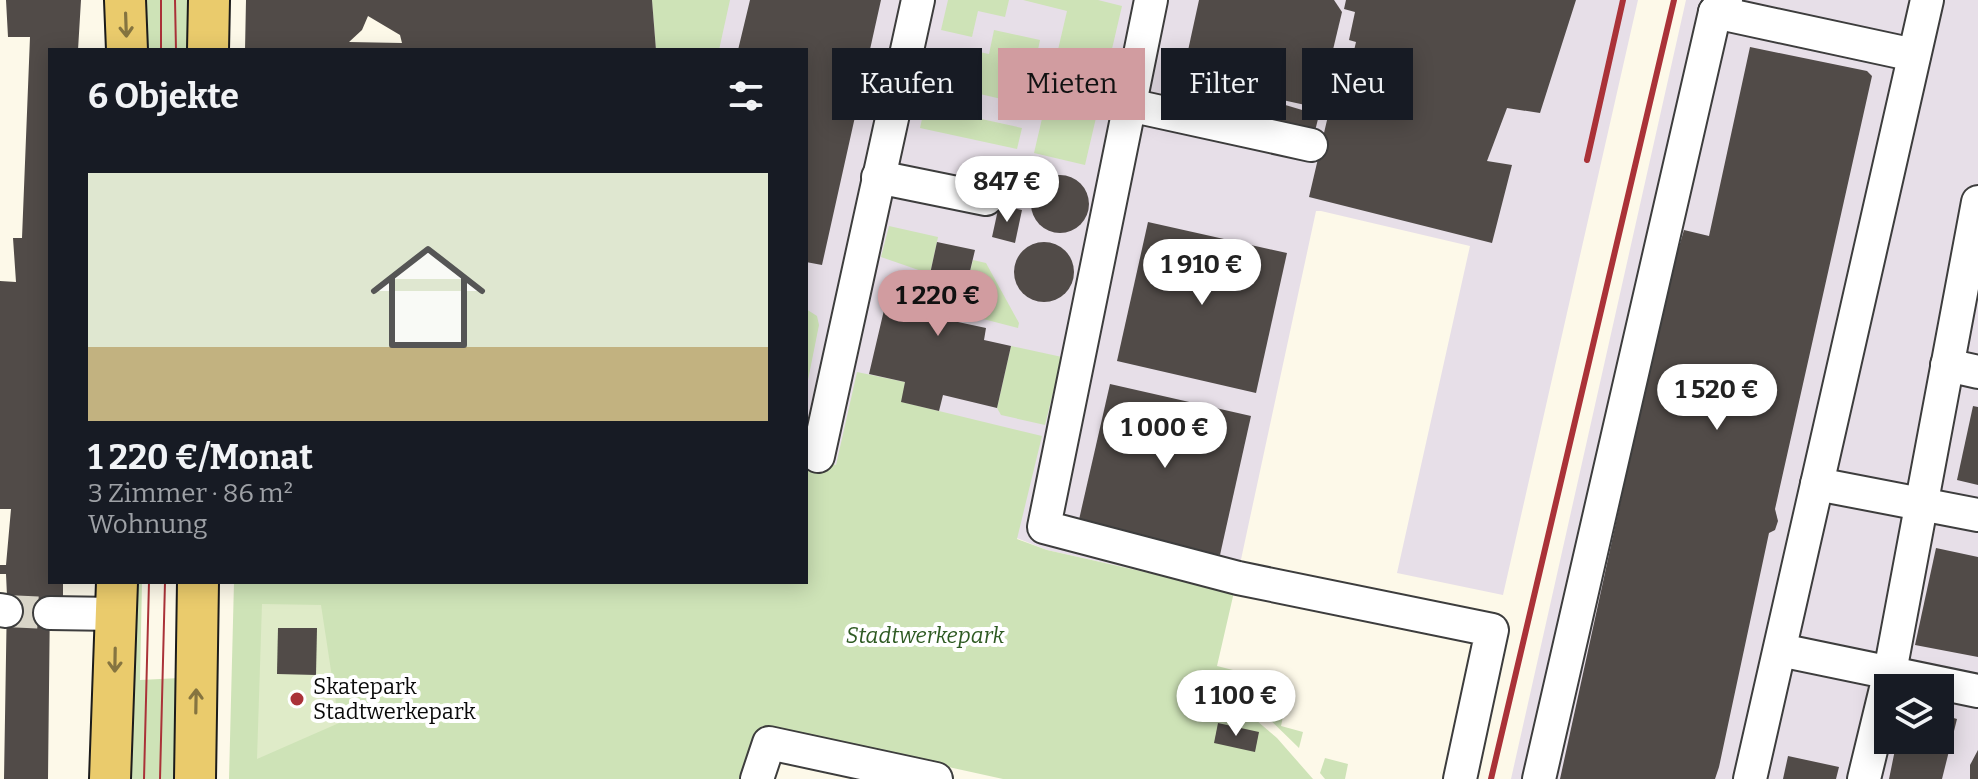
<!DOCTYPE html>
<html lang="de">
<head>
<meta charset="utf-8">
<style>
	:root { --surface:#171b24; --page:#20242c; --text:#f1f3f6; --muted:#9ea1a6; --accent:#d19ca0 }
	body { margin:0; font-family:Bitter,serif; background:var(--page); color:var(--text); height:100vh; display:flex; flex-direction:column; font-size:30px; white-space:nowrap }
	* { box-sizing:border-box; margin:0 }
	p { font-size:26px; color:var(--muted) }
	.icon { flex:none; width:44px; height:44px; fill:none; stroke:currentColor; stroke-width:2; stroke-linecap:round; stroke-linejoin:round }
	.map { position:relative; flex:1; overflow:hidden }
	.details { position:absolute; left:48px; top:48px; width:760px; height:536px; display:flex; flex-direction:column; background:var(--surface); border-radius:0px; box-shadow:0 4px 20px #0003 }
	.details>* { flex:none }
	.guide { position:absolute; left:832px; top:48px; width:760px; height:72px; display:flex; gap:16px }
	.buttons { position:absolute; left:1874px; top:674px; display:grid; gap:16px }
	.buttons a { display:grid; place-items:center; width:80px; height:80px; border-radius:0px; background:var(--surface); box-shadow:0 4px 20px #0003; font-size:40px }
	.price { position:absolute; translate:-50% -68px; padding:0 18px; border-radius:28px; background:#fff; color:#222; font-size:26px; line-height:52px; filter:drop-shadow(0 2px 4px #0008) }
	.price::after { content:''; position:absolute; left:50%; top:48px; width:24px; height:18px; margin-left:-12px; background:inherit; clip-path:polygon(0 0,100% 0,50% 100%) }
	.price.selected { background:var(--accent); color:#111 }
	ul { padding:0; list-style:none }
	li { display:grid; align-content:center; gap:16px; height:424px; padding:0 40px }
	li span { display:grid; place-items:center; height:248px; border-radius:0px; color:#555 }
	li>.icon { margin-inline-start:auto }
	span .icon { width:144px; height:144px; fill:#fffc; stroke-width:1 }
	li b { font-size:34px }
	h2 { display:flex; justify-content:space-between; align-items:center; height:96px; padding:0 40px; font-size:34px }
	.chip { padding:0 28px; border-radius:0px; background:var(--surface); box-shadow:0 4px 20px #0003; font-size:28px; line-height:72px }
	.chip.selected { background:var(--accent); color:#111 }
	.map>svg:first-child { display:block }
</style>
</head>
<body>
<div class="map">
<svg width="1978" height="779" viewBox="0 0 1978 779">
	<rect width="100%" height="100%" fill="#fdf9e9"/>
	<!-- industrial -->
	<g fill="#e7dfe8" fill-rule="evenodd">
		<path d="M652,0H1638L1503,595L1397,573L1470,246L1321,211H1316L1234,592L1047,550L806,455V50H656Z"/>
		<path d="M1686,0H1978V779H1511ZM1888,688H1940V740H1888Z"/>
	</g>
	<!-- green -->
	<g fill="#cee3b7">
		<path d="M139,0H196L195,50H141Z"/>
		<path d="M652,0H730L719,50H656Z"/>
		<path d="M948,0H1009L1005,17L978,11L972,37L941,30Z"/>
		<path d="M1023,0H1098L1122,6L1085,165L1034,153L1067,11Z"/>
		<path d="M994,30L1040,40L1032,79L1011,75L1006,100L971,92L974,78L964,75L970,50L989,54Z"/>
		<path d="M937,51L958,56L945,111L1022,128L1017,149L920,128Z"/>
		<path d="M889,226L938,237L930,274L881,257Z"/>
		<path d="M973,260L986,263L1019,323L1018,328L960,313Z"/>
		<path d="M806,309L817,316L819,325L806,390Z"/>
		<path d="M1011,346L1062,357L1045,425L1001,415L997,408Z"/>
		<path d="M857,372L905,382L902,402L1042,436L1017,539L1047,550L1234,592L1217,666L1241,672L1237,690L1216,674L1214,684L1277,738L1313,779H1003L762,726L741,779H229L234,582H806V455L836,465Z"/>
		<path d="M132,582H142L140,680L180,678L178,779H127Z"/>
		<path d="M1262,701L1285,707L1281,726L1303,732L1299,748L1259,709Z"/>
		<path d="M1325,758L1348,764L1345,779H1325L1320,773Z"/>
	</g>
	<!-- pitch -->
	<path fill="#dfebc8" fill-rule="evenodd" d="M262,604L321,605L339,723L257,759ZM278,628H317L277,674V673Z"/>
	<!-- building -->
	<g fill="#514b48" fill-rule="evenodd">
		<path d="M6,0H81L78,50H50V582H63V597H50L48,779H4L7,596L6,574H0V565H6L11,509H0V281L16,282L13,238H22L30,37H8Z"/>
		<path d="M246,0H652L656,50H245ZM368,16L400,35L402,43L349,42L362,30Z"/>
		<path d="M750,0H881L822,265L806,262V50H738Z"/>
		<path d="M1199,0H1334L1342,12L1319,108L1182,78Z"/>
		<path d="M1346,0H1576L1540,113L1507,108L1487,161L1512,165L1492,243L1309,197L1335,86L1345,89L1356,42L1349,40L1355,12L1344,9Z"/>
		<path d="M1750,47L1867,71L1872,76L1775,509L1778,521L1775,530L1769,533L1719,767L1715,779H1560L1668,284L1684,230L1709,236Z"/>
		<path d="M1282,104L1319,115L1314,135L1277,129Z"/>
		<circle cx="1060" cy="204" r="29"/>
		<path d="M999,205L1022,210L1015,243L992,237Z"/>
		<path d="M1148,222L1287,253L1256,393L1117,361Z"/>
		<path d="M937,242L975,250L958,322L986,328L984,340L1011,346L997,408L943,395L939,411L901,402L905,382L869,374L892,276L910,280L912,270L930,274Z"/>
		<circle cx="1044" cy="272" r="30"/>
		<path d="M1110,384L1251,416L1220,555L1078,524Z"/>
		<path d="M1973,406L1978,407V485L1957,480Z"/>
		<path d="M1936,548L1978,557V657L1915,645Z"/>
		<path d="M278,628H317L316,675L277,674Z"/>
		<path d="M1940,714L1957,719L1942,779H1889L1897,740H1940Z"/>
		<path d="M1218,723L1259,732L1255,752L1214,743Z"/>
		<path d="M1978,750V779H1970V765Z"/>
		<path d="M1788,756L1839,767L1836,779H1783Z"/>
	</g>
	<g fill="none" stroke-linecap="round" stroke-linejoin="round">
		<!-- minor-tunnel -->
		<path stroke="#d9d5c8" stroke-width="32" stroke-dasharray="32 16" stroke-linecap="butt" d="M6,611L50,613"/>
		<defs>
			<g id="minor">
				<path d="M1151,0L1044,527L1238,578L1492,630L1460,779"/>
				<path d="M1715,12L1914,55"/>
				<path d="M1129,105L1311,145"/>
				<path d="M878,177L986,199"/>
				<path d="M1947,365L1978,372"/>
				<path d="M818,456L918,0"/>
				<path d="M1817,484L1978,515"/>
				<path d="M0,610L6,611"/>
				<path d="M50,613L116,614"/>
				<path d="M1780,650L1978,691"/>
				<path d="M757,779L769,743L936,779"/>
				<path d="M1539,779L1715,12L1726,0"/>
				<path d="M1750,779L1927,0"/>
				<path d="M1864,779L1890,672L1978,202"/>
			</g>
			<g id="major">
				<path d="M125,0L127,50"/>
				<path d="M208,50L209,0"/>
				<path d="M110,779L117,582"/>
				<path d="M195,779L198,582"/>
			</g>
		</defs>
		<!-- minor casing -->
		<use href="#minor" stroke="#3d3d3d" stroke-width="36"/>
		<!-- major casing -->
		<use href="#major" stroke="#1b1b1b" stroke-width="44"/>
		<!-- minor -->
		<use href="#minor" stroke="#fff" stroke-width="32"/>
		<!-- major -->
		<use href="#major" stroke="#eacb6c" stroke-width="40"/>
		<!-- tram -->
		<g stroke="#aa3238" stroke-width="2">
			<path d="M175,0L176,50"/>
			<path d="M161,50V0"/>
			<path d="M144,779L149,582"/>
			<path d="M160,779L165,582"/>
		</g>
		<!-- rail -->
		<g stroke="#aa3238" stroke-width="6">
			<path d="M1587,160L1623,0"/>
			<path d="M1491,779L1674,0"/>
		</g>
	</g>
	<!-- one-way arrows -->
	<defs><path id="oneway-shaft" d="M-6 0H5M1.5-3L5.5 0L1.5 3" fill="none" stroke-width="1.6" stroke-linecap="round" stroke-linejoin="round" transform="scale(2)"/></defs>
	<g stroke="#857440">
		<use href="#oneway-shaft" transform="translate(126 25) rotate(88)"/>
		<use href="#oneway-shaft" transform="translate(115 660) rotate(91)"/>
		<use href="#oneway-shaft" transform="translate(196 701) rotate(-89)"/>
	</g>
	<!-- markers -->
	<circle fill="#aa3238" stroke="#fff" stroke-width="3" cx="297" cy="699" r="8"/>
	<g text-anchor="middle" stroke-width="8" stroke-linejoin="round" paint-order="stroke">
		<!-- park labels -->
		<g font-size="22" font-style="italic" fill="#2e5a22" stroke="#fff">
			<text x="925" y="643">Stadtwerkepark</text>
		</g>
		<!-- poi labels -->
		<g font-size="22" fill="#0a0a0a" stroke="#fff" text-anchor="start">
			<text x="313" y="694">Skatepark<tspan x="313" dy="25">Stadtwerkepark</tspan></text>
		</g>
	</g>
</svg>
<div class="buttons">
<a><svg class="icon" aria-label="layers" viewBox="0 0 24 24"><path d="M12 4l9 5-9 5-9-5zM3 14l9 5 9-5"/></svg></a>
</div>
<b class="price" style="left:1007px;top:224px">847 €</b>
<b class="price" style="left:1202px;top:307px">1 910 €</b>
<b class="price selected" style="left:938px;top:338px">1 220 €</b>
<b class="price" style="left:1717px;top:432px">1 520 €</b>
<b class="price" style="left:1165px;top:470px">1 000 €</b>
<b class="price" style="left:1236px;top:738px">1 100 €</b>
<div class="guide">
<a class="chip">Kaufen</a>
<a class="chip selected">Mieten</a>
<a class="chip">Filter</a>
<a class="chip">Neu</a>
</div>
<section class="details">
<h2>6 Objekte<svg class="icon" aria-label="filters" viewBox="0 0 24 24"><path d="M4 7h16M4 17h16"/><circle cx="9" cy="7" r="2"/><circle cx="15" cy="17" r="2"/></svg></h2>
<ul>
<li><span style="background:linear-gradient(#dfe7d0 70%,#c2b280 0)"><svg class="icon" aria-label="home" viewBox="0 0 24 24"><path d="M3 11l9-7 9 7M6 9v11h12V9"/></svg></span><div><b>1 220 €/Monat</b><p>3 Zimmer · 86 m²</p><p>Wohnung</p></div></li>
</ul>
</section>
</div>
</body>
</html>
